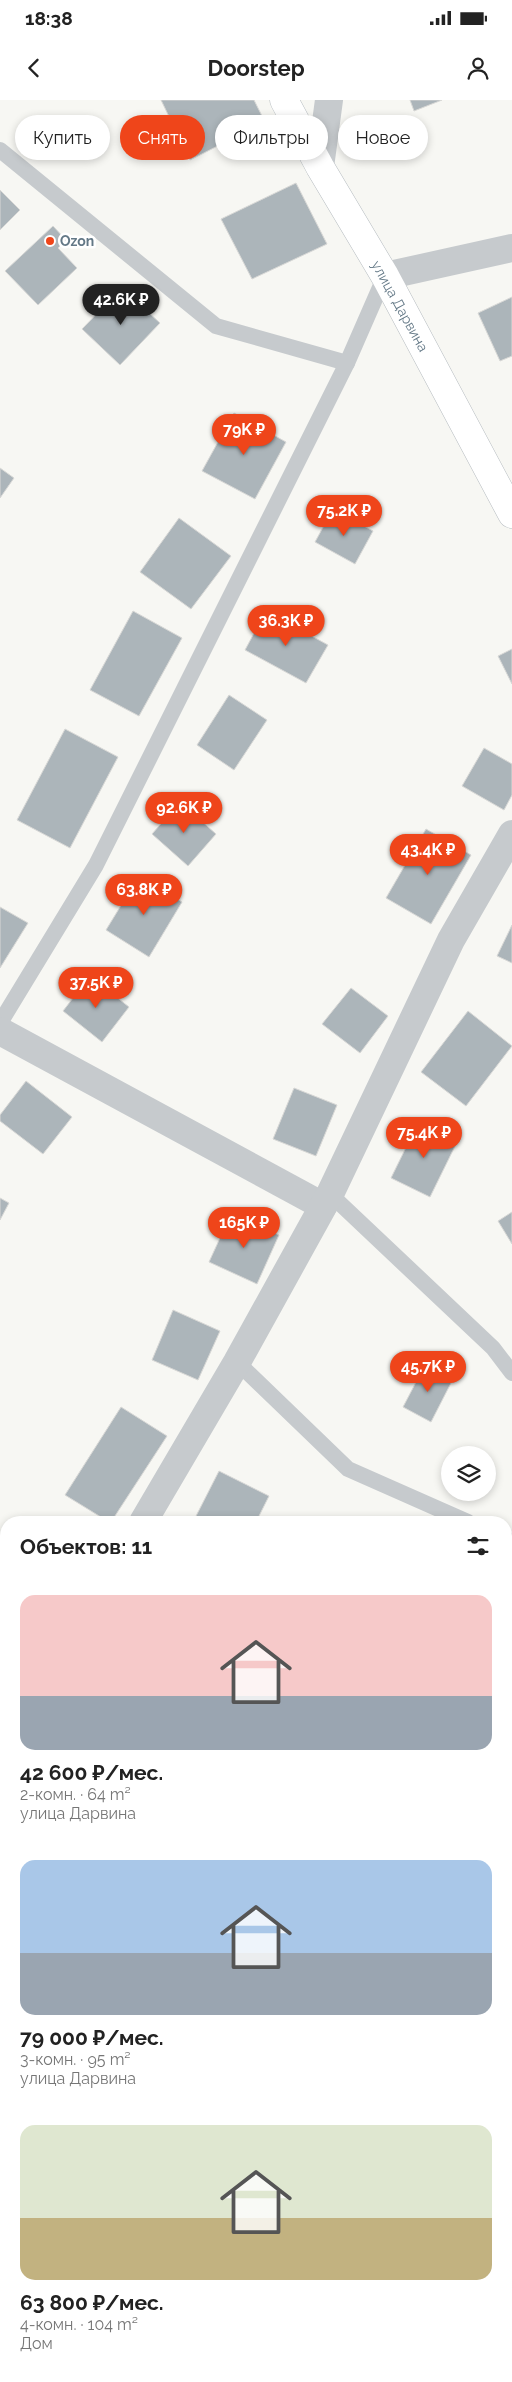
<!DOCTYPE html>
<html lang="ru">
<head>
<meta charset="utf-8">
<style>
	:root { --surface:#fff; --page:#f2f2f2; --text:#222; --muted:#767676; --accent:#ef451a }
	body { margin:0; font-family:Raleway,sans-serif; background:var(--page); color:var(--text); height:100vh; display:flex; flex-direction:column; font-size:19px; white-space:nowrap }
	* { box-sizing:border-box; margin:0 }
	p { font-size:16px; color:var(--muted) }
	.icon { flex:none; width:28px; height:28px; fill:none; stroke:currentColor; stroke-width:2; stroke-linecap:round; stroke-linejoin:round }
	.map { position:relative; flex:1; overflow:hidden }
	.sheet { position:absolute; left:0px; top:1416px; width:512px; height:866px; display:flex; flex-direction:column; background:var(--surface); border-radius:20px 20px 0 0; box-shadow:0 2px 8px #0003 }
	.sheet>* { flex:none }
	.banner { position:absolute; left:15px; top:15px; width:482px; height:45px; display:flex; gap:10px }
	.tools { position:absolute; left:441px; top:1346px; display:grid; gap:10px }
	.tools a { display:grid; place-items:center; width:55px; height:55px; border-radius:50%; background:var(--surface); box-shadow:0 2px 8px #0003; font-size:25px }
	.price { position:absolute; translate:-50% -42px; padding:0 11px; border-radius:18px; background:var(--accent); color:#fff; font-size:16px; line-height:32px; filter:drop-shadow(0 1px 2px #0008) }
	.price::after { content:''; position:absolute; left:50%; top:30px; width:15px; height:11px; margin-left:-8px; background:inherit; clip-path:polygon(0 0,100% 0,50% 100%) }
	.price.current { background:#222; color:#fff }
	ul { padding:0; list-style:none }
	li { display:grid; align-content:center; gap:10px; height:265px; padding:0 20px }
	li span { display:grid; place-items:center; height:155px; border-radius:15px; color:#555 }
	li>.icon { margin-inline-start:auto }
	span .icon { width:90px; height:90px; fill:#fffc; stroke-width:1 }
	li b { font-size:21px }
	h2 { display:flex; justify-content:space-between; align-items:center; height:60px; padding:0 20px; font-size:21px }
	.chip { padding:0 18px; border-radius:22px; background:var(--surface); box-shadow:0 2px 8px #0003; font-size:18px; line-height:45px }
	.chip.current { background:var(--accent); color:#fff }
	.status { display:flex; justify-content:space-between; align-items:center; height:35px; padding:0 25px; background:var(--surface); direction:ltr }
	.status svg { height:14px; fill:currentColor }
	header { display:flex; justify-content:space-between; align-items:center; height:65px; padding:0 20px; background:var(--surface); font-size:22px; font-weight:700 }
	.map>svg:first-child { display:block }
</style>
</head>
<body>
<div class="status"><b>18:38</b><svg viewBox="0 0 49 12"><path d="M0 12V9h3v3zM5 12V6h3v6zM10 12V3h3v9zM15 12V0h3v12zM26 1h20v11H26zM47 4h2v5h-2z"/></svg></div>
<header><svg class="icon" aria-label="back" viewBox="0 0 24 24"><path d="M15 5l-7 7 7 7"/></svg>Doorstep<svg class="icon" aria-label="person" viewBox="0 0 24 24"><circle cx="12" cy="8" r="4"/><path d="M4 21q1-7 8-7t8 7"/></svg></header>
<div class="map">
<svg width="512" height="2282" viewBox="0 0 512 2282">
	<rect width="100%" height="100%" fill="#f7f7f3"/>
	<!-- building -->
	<g fill="#acb5ba" stroke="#d8d8d6">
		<path d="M161,0H254L265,22L190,60Z"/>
		<path d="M410,0H442L414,11Z"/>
		<path d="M296,83L327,144L252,179L221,119Z"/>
		<path d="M0,90L20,110L0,130Z"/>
		<path d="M53,126L66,140L58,148L77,168L38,205L5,171Z"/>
		<path d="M122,188L160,223L120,265L82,229Z"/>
		<path d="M512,197V256L500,261L478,213Z"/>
		<path d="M234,313L286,342L255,399L202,371Z"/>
		<path d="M0,368L14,378L0,398Z"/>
		<path d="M333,409L373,431L355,464L315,442Z"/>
		<path d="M179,418L231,456L191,509L140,472Z"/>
		<path d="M133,511L182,538L139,616L90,590Z"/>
		<path d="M266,511L328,545L306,583L245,550Z"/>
		<path d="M512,549V584L498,556Z"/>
		<path d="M229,595L267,620L234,670L197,645Z"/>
		<path d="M65,629L118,657L70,748L17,720Z"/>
		<path d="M484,648L512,664V695L504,710L462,686Z"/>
		<path d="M180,702L216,734L188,766L152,734Z"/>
		<path d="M426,729L471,755L431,824L386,798Z"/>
		<path d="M139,776L182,802L149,857L106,830Z"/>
		<path d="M0,807L28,823L0,868Z"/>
		<path d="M512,825V863L497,856Z"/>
		<path d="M90,876L129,907L102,942L63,911Z"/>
		<path d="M351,888L388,916L360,953L322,924Z"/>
		<path d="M468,911L512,946L466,1006L421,972Z"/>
		<path d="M26,981L72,1017L43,1054L0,1021V1015Z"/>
		<path d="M294,988L337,1005L316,1056L273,1039Z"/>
		<path d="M419,1021L458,1040L430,1097L391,1078Z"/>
		<path d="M0,1098L9,1103L0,1120Z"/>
		<path d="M512,1112V1144L498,1121Z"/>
		<path d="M231,1114L279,1135L257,1184L209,1162Z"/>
		<path d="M173,1210L220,1231L198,1280L152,1260Z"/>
		<path d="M425,1265L453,1279L431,1322L403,1307Z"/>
		<path d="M121,1307L167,1336L111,1422H109L65,1395Z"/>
		<path d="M219,1371L269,1396L256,1422H193Z"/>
		<path d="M6,1472V1512L0,1509V1485Z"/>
		<path d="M506,1491L512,1494V1509L506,1523Z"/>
		<path d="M0,1565L6,1569V1612L0,1621Z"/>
		<path d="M0,2245L6,2247V2267L0,2282Z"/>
		<path d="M98,2276H112L134,2282H97Z"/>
	</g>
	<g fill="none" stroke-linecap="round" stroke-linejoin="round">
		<defs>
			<path id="secondary" d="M284,0L320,67L385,176L512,414"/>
		</defs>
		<!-- secondary casing -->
		<use href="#secondary" stroke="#b6bcc0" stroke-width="29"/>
		<!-- lane -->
		<g stroke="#c6cacd" stroke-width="16">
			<path d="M0,50L216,226L347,263"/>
			<path d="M0,923L96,765L347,263L385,176"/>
			<path d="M330,1094L493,1248L512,1273"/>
			<path d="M237,1262L348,1369L468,1422"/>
			<path d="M506,1439L512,1442"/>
		</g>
		<!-- street -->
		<g stroke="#c6cacd" stroke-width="28">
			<path d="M320,67L329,0"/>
			<path d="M385,176L512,148"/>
			<path d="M0,931L323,1106"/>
			<path d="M143,1422L237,1262L330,1094L451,840L512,734"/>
			<path d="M0,1646L6,1648"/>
			<path d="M6,1710L3,1749L6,1800"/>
			<path d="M506,1847L512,1849"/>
			<path d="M51,2276V2282"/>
		</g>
		<!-- secondary -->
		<use href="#secondary" stroke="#fff" stroke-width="28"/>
	</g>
	<!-- markers -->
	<circle fill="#ef451a" stroke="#fff" stroke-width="2" cx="50" cy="141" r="5"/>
	<g text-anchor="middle" stroke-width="5" stroke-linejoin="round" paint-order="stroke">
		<!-- poi labels -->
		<g font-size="14" font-weight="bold" fill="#637886" stroke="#fff" text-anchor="start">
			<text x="60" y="146">Ozon</text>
		</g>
		<!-- street labels -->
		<g font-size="14" fill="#637886" stroke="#fff">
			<text transform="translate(400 206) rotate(61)" y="5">улица Дарвина</text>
		</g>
	</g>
</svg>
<div class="tools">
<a><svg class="icon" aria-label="layers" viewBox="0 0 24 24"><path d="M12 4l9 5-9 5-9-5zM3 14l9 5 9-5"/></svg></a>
</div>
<b class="price current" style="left:121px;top:226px">42.6K ₽</b>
<b class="price" style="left:244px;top:356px">79K ₽</b>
<b class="price" style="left:344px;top:437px">75.2K ₽</b>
<b class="price" style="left:286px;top:547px">36.3K ₽</b>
<b class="price" style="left:184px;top:734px">92.6K ₽</b>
<b class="price" style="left:428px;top:776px">43.4K ₽</b>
<b class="price" style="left:144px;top:816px">63.8K ₽</b>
<b class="price" style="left:96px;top:909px">37.5K ₽</b>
<b class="price" style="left:424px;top:1059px">75.4K ₽</b>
<b class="price" style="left:244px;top:1149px">165K ₽</b>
<b class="price" style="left:428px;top:1293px">45.7K ₽</b>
<div class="banner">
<a class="chip">Купить</a>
<a class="chip current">Снять</a>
<a class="chip">Фильтры</a>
<a class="chip">Новое</a>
</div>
<section class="sheet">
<h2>Объектов: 11<svg class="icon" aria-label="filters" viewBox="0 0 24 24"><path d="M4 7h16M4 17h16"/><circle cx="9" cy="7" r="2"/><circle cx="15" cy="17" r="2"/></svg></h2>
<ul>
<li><span style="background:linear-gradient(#f6c9c9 65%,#9aa5b1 0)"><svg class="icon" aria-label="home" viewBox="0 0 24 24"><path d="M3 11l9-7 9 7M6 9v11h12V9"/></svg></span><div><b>42 600 ₽/мес.</b><p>2-комн. · 64 m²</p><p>улица Дарвина</p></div></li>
<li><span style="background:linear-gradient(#a9c7e8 60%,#9aa5b1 0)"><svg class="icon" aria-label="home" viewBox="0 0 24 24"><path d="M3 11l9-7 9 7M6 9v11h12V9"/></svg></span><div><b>79 000 ₽/мес.</b><p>3-комн. · 95 m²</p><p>улица Дарвина</p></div></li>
<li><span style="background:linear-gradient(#dfe7d0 60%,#c2b280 0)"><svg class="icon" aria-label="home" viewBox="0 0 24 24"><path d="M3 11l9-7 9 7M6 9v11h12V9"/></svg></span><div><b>63 800 ₽/мес.</b><p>4-комн. · 104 m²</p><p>Дом</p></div></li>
</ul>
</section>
</div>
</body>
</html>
